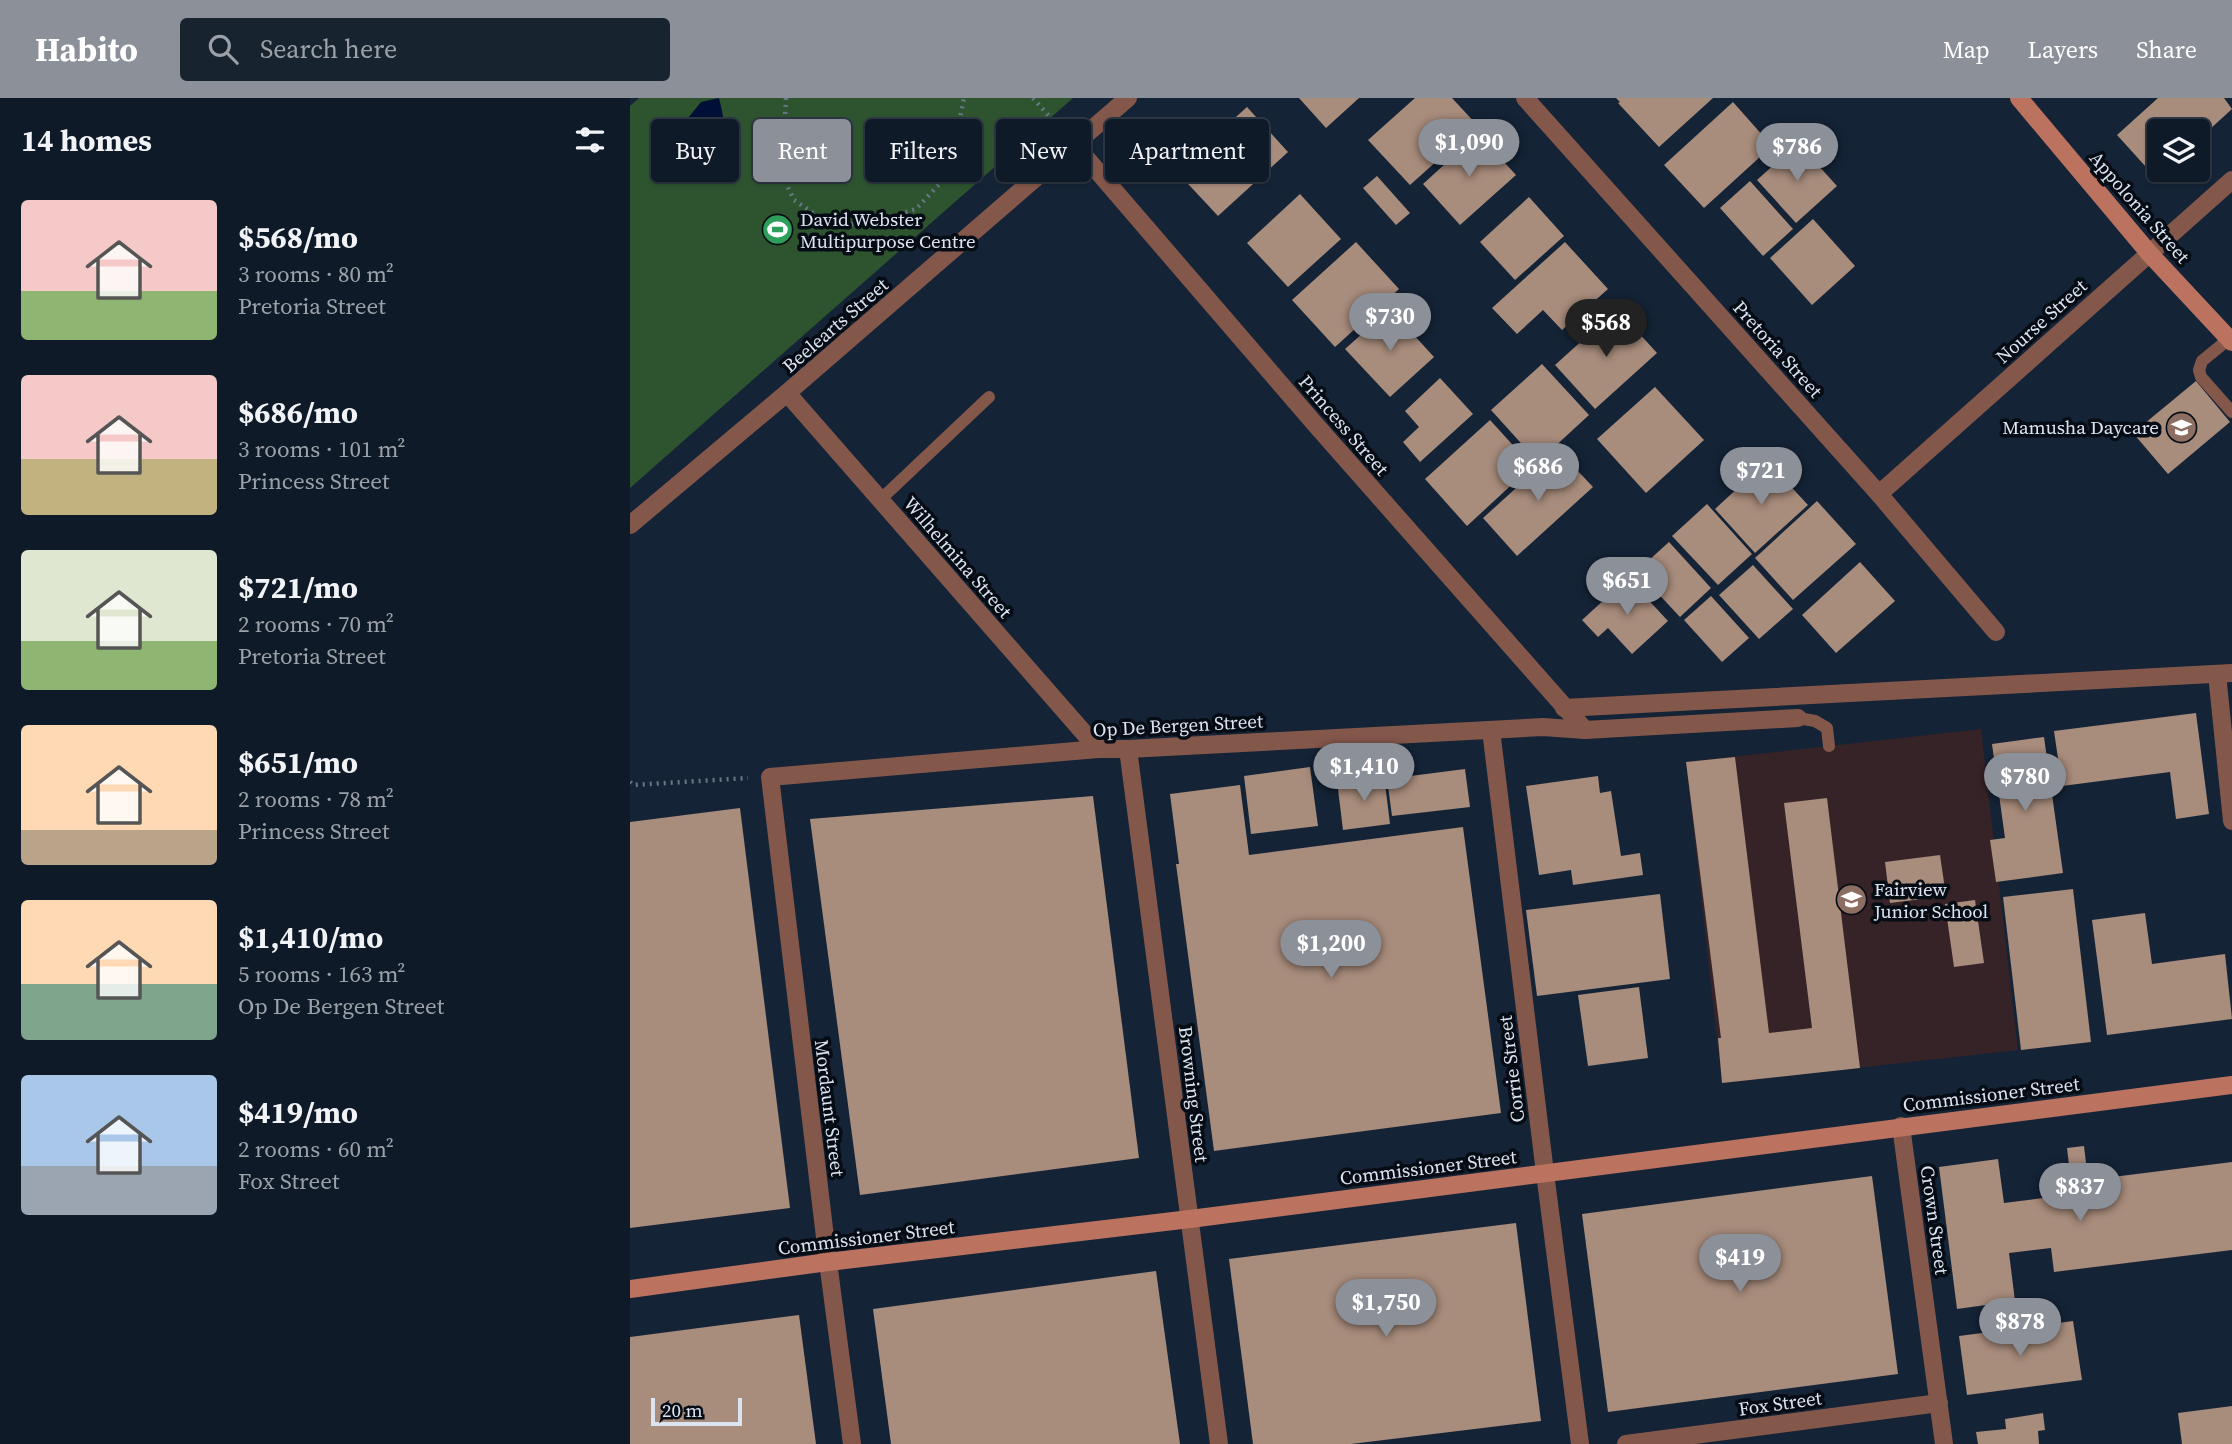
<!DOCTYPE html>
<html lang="en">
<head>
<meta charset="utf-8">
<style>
	:root { --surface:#0f1a28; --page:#182330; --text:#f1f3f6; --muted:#9ba1a8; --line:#2f3845; --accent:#8c9099 }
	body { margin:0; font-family:"Source Serif 4",serif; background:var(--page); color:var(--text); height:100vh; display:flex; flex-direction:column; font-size:26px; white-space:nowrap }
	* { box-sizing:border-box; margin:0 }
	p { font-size:23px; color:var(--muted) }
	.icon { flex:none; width:38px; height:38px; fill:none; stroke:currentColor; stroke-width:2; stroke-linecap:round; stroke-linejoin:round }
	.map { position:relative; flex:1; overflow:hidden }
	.panel { display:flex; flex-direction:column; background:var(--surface); width:630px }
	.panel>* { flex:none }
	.guide { position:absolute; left:21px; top:21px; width:665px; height:63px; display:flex; gap:14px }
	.fabs { position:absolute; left:1517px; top:21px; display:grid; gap:14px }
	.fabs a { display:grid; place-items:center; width:63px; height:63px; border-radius:7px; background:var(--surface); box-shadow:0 2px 5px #0004,0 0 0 2px var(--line); font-size:35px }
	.scale { position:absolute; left:21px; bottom:18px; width:91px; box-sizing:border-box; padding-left:7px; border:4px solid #dbe5f2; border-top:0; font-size:19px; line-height:24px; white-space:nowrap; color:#dbe5f2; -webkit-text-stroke:5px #060c14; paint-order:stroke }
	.price { position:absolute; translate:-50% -60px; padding:0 16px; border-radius:24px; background:var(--accent); color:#fff; font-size:23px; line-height:46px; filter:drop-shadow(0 2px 4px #0008) }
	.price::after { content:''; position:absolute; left:50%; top:42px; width:21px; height:16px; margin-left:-10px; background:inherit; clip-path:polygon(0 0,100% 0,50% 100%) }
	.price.on { background:#222; color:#fff }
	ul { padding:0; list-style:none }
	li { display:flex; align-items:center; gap:21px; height:175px; padding:0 21px }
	li span { display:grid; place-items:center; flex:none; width:196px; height:140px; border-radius:7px; color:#555 }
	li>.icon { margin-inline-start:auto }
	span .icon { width:84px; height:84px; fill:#fffc; stroke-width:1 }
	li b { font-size:30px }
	h2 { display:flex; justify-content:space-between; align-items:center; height:84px; padding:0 21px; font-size:30px }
	.pill { padding:0 24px; border-radius:7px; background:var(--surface); box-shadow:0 2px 5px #0004,0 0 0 2px var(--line); font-size:24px; line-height:63px }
	.pill.on { background:var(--accent); color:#fff }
	header { display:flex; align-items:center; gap:42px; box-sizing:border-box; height:98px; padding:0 35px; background:var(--accent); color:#fff }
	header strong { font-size:33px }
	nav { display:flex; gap:38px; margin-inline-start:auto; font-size:24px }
	.search { width:490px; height:63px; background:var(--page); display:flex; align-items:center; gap:18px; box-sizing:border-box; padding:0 24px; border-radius:7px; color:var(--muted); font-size:26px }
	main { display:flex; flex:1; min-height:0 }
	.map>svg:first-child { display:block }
</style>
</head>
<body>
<header>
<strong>Habito</strong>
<div class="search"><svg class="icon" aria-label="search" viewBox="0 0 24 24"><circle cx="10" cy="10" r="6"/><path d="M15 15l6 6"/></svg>Search here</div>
<nav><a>Map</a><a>Layers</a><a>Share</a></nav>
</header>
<main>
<section class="panel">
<h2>14 homes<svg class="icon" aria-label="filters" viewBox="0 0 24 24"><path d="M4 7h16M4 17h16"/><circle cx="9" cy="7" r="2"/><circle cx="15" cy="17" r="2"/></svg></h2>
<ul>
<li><span style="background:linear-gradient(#f6c9c9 65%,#8fb573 0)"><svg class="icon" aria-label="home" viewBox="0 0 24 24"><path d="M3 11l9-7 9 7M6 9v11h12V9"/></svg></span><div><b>$568/mo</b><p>3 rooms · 80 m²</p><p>Pretoria Street</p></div></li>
<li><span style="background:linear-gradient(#f6c9c9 60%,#c2b280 0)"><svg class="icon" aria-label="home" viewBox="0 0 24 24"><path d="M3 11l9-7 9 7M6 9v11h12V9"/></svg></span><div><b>$686/mo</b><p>3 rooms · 101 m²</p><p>Princess Street</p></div></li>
<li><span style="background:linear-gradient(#dfe7d0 65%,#8fb573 0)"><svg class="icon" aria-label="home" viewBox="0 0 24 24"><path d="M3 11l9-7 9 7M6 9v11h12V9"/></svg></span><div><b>$721/mo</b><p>2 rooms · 70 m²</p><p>Pretoria Street</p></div></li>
<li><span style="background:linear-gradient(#ffd9b3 75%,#b9a48a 0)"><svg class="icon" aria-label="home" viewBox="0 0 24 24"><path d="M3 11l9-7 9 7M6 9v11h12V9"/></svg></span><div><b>$651/mo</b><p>2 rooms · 78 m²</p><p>Princess Street</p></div></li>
<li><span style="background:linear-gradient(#ffd9b3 60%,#7fa58c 0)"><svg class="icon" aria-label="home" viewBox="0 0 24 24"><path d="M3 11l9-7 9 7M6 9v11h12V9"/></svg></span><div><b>$1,410/mo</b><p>5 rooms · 163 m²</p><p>Op De Bergen Street</p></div></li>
<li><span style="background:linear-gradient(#a9c7e8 65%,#9aa5b1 0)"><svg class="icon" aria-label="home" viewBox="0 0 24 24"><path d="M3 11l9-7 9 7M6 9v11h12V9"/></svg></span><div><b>$419/mo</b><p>2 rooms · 60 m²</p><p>Fox Street</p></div></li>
</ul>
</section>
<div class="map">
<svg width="1602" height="1346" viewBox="0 0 1602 1346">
	<rect width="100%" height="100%" fill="#142336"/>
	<!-- education -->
	<path fill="#362327" d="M1351,631L1388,952L1092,985L1056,664Z"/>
	<!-- green -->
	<path fill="#2d542f" d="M9,0H443L0,390V8Z"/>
	<!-- water -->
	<path fill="#000f35" d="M89,0C99,41 96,47 70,78L56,44L54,25L71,4Z"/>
	<!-- building -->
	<g fill="#a88c7c">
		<path d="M669,0H729L696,30Z"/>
		<path d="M785,0H822L847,27L780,87L738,42Z"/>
		<path d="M986,0H1083L1029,49L988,5L990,4Z"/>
		<path d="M1528,0H1594L1602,11L1568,42V33H1530V72H1535L1526,80L1487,37Z"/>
		<path d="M1103,4L1142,48L1074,110L1034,67Z"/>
		<path d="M617,9L658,54L588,118L546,73Z"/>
		<path d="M848,36L886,77L830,127L793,86Z"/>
		<path d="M1168,45L1207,88L1166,125L1127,82Z"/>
		<path d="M747,78L780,115L766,127L733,90Z"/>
		<path d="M1120,83L1163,131L1133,158L1090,110Z"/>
		<path d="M670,96L711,141L658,189L617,145Z"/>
		<path d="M899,99L934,138L885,182L850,144Z"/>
		<path d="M1183,121L1225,168L1182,207L1140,160Z"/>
		<path d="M726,144L769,191L705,249L662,202Z"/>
		<path d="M935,144L978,191L932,232L913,212L887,236L862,210Z"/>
		<path d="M760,211L804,259L760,299L715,251Z"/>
		<path d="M987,211L1027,255L965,311L925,267Z"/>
		<path d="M912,266L959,317L908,364L861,312Z"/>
		<path d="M810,280L843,316L790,364L773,344L789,329L775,313Z"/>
		<path d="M1566,283L1600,324L1538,376L1503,335Z"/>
		<path d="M1025,289L1074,342L1016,395L967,341Z"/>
		<path d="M860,322L902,368L837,428L795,381Z"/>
		<path d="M928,352L963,389L887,458L853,420Z"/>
		<path d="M1137,363L1178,407L1125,455L1085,411Z"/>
		<path d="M1187,403L1226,446L1163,502L1125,460Z"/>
		<path d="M1077,406L1122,456L1088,487L1042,438Z"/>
		<path d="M1039,444L1081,490L1050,519L1007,473Z"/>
		<path d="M1230,464L1265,503L1206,555L1172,517Z"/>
		<path d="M1123,467L1163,511L1129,541L1089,497Z"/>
		<path d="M998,480L1038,523L1002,556L978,530L968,539L952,522Z"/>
		<path d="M1081,498L1119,540L1092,564L1054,522Z"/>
		<path d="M1566,615L1579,716L1546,721L1540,674L1432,688L1424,633Z"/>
		<path d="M1414,639L1433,775L1366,784L1360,742L1375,740L1362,646Z"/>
		<path d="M1105,659L1139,935L1182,930L1154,705L1197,700L1230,970L1092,985L1088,940H1091L1056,664Z"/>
		<path d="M680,669L688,728L621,736L614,678Z"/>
		<path d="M835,671L840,709L762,718L757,681Z"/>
		<path d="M754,677L760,726L713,732L707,683Z"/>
		<path d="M968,678L970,695L981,693L991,758L1010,755L1013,777L943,787L941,772L909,777L896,688Z"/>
		<path d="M610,687L619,757L833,729L871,1015L584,1053L546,766H549L540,696Z"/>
		<path d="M463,698L509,1060L230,1097L180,721Z"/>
		<path d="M110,710L160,1110L0,1130V724Z"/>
		<path d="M1310,757L1316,798L1260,805L1255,764Z"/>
		<path d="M1443,791L1461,944L1391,952L1373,799Z"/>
		<path d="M1030,796L1040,881L907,898L896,812Z"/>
		<path d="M1345,802L1354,865L1324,869L1315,806Z"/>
		<path d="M1515,815L1522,866L1595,856L1602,921L1477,937L1462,822Z"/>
		<path d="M1009,889L1018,960L958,968L948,897Z"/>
		<path d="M1454,1048L1456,1065L1439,1067L1437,1050Z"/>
		<path d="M1368,1061L1374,1105L1413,1100L1411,1088L1602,1064V1152L1424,1174L1421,1150L1379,1155L1385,1203L1327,1211L1309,1069Z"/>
		<path d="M1242,1078L1268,1276L978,1314L952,1116Z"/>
		<path d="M886,1125L911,1323L721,1346H623L599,1161Z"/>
		<path d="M526,1173L550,1346H261L243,1211Z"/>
		<path d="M169,1217L186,1346H0V1239Z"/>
		<path d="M1443,1223L1452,1282L1337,1297L1329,1238Z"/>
		<path d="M1602,1308V1346H1552L1548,1315Z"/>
		<path d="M1413,1315L1415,1332L1408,1333L1409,1346H1348L1346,1334L1376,1331L1375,1321Z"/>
	</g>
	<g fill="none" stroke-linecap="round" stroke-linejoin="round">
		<!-- path -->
		<g stroke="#697686" stroke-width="4.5" stroke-dasharray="2 5" stroke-linecap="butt">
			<path d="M156,0L152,77L164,102L186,117L218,127L256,120L286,111L319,76L334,0"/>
			<path d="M403,0L428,28"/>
			<path d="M0,684L3,687L118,680"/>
		</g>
		<!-- lane -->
		<g stroke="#84574b" stroke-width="12">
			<path d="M1599,241L1572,263L1569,272L1571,279L1602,314"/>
			<path d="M250,402L359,299"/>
			<path d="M1168,620L1185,623L1197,630L1199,648"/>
		</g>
		<!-- street -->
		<g stroke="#84574b" stroke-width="18">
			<path d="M895,0L1249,396L1366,534"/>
			<path d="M445,47L685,326L955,632"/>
			<path d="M157,295L468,651"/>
			<path d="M1249,396L1602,82"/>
			<path d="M0,427L157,295L498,0"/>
			<path d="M1587,576L1602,723"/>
			<path d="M934,610L1602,575"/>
			<path d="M861,632L915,1075L950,1346"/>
			<path d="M498,651L589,1346"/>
			<path d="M1271,1028L1314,1346"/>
			<path d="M222,1346L198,1164L140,679L468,651H498L913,629L955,632L1168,620"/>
			<path d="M996,1346L1309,1305"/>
		</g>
		<!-- secondary -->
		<g stroke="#bb7360" stroke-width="18">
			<path d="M1389,0L1519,155L1602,244"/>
			<path d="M0,1191L198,1164L560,1121L1602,987"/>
		</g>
	</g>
	<!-- icons -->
	<defs>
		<symbol id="stadium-disc" viewBox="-11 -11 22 22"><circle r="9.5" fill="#2e9e5b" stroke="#060c14"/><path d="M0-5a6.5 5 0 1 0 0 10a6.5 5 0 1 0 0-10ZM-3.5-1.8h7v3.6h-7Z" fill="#fff"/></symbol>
		<symbol id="school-disc" viewBox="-11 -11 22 22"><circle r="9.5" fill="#8d6e63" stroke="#060c14"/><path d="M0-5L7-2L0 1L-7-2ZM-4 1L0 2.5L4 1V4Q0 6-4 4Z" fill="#fff"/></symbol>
	</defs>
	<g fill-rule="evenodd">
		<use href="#stadium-disc" x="130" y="114" width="35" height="35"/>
		<use href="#school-disc" x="1534" y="312" width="35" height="35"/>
		<use href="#school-disc" x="1204" y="784" width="35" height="35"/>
	</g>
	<g text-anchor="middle" stroke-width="7" stroke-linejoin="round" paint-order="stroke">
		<!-- street labels -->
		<g font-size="19" fill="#dbe5f2" stroke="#060c14">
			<text transform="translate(1510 109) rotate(49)" y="7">Appolonia Street</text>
			<text transform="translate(1411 223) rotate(-42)" y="7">Nourse Street</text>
			<text transform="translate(205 227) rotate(-41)" y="7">Beelearts Street</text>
			<text transform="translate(1148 251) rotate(48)" y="7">Pretoria Street</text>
			<text transform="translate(714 327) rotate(49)" y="7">Princess Street</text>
			<text transform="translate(328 459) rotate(49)" y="7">Wilhelmina Street</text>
			<text transform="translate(548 627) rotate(-3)" y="7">Op De Bergen Street</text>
			<text transform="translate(881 971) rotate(-97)" y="7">Corrie Street</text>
			<text transform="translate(564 996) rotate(83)" y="7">Browning Street</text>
			<text transform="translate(1361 996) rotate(-7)" y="7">Commissioner Street</text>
			<text transform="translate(200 1010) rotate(83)" y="7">Mordaunt Street</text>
			<text transform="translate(798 1069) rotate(-7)" y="7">Commissioner Street</text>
			<text transform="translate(1305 1122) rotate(82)" y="7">Crown Street</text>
			<text transform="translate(236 1139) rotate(-7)" y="7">Commissioner Street</text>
			<text transform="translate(1150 1305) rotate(-8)" y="7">Fox Street</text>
		</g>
		<!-- poi labels -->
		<g font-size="19" fill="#dbe5f2" stroke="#060c14" text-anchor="start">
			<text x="170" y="128">David Webster<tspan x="170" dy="22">Multipurpose Centre</tspan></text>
			<text x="1529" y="336" text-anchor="end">Mamusha Daycare</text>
			<text x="1244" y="798">Fairview<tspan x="1244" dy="22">Junior School</tspan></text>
		</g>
	</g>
</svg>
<div class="fabs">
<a><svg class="icon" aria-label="layers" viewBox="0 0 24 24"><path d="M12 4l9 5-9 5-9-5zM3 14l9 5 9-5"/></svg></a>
</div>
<div class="scale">20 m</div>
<b class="price" style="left:839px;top:81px">$1,090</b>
<b class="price" style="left:1167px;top:85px">$786</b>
<b class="price" style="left:760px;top:255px">$730</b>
<b class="price on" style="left:976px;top:261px">$568</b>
<b class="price" style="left:908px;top:405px">$686</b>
<b class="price" style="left:1131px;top:409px">$721</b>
<b class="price" style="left:997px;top:519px">$651</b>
<b class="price" style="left:734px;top:705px">$1,410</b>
<b class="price" style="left:1395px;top:715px">$780</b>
<b class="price" style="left:701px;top:882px">$1,200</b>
<b class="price" style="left:1450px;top:1125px">$837</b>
<b class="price" style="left:1110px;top:1196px">$419</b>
<b class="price" style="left:756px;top:1241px">$1,750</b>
<b class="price" style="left:1390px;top:1260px">$878</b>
<div class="guide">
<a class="pill">Buy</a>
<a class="pill on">Rent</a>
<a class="pill">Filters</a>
<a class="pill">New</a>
<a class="pill">Apartment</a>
</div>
</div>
</main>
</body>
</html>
